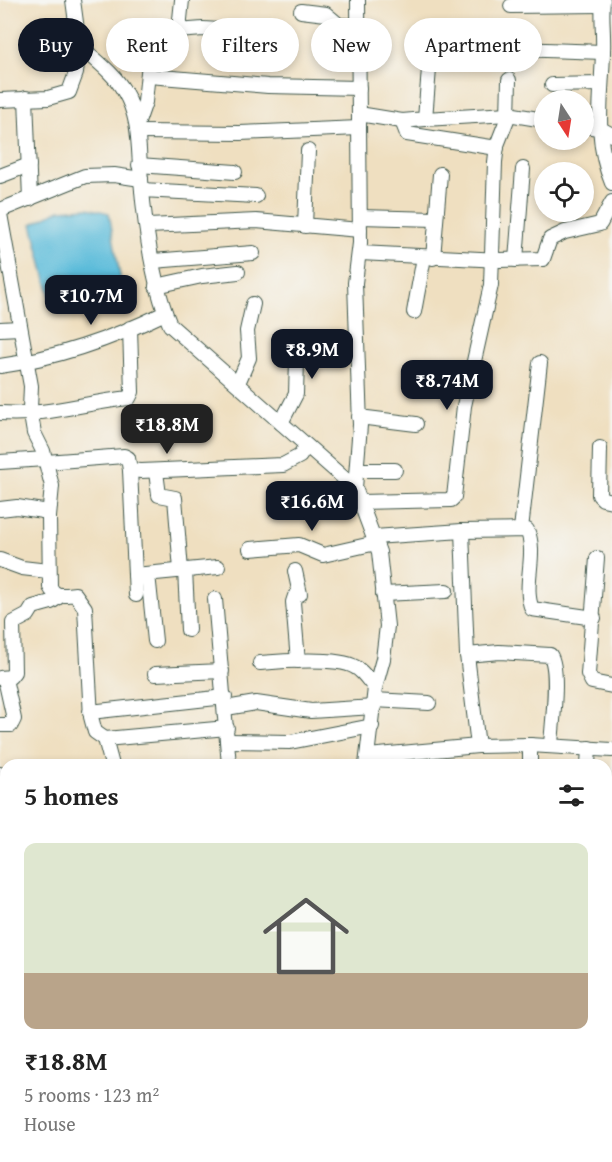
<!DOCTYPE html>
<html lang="en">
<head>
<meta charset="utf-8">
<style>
	:root { --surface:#fff; --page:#f2f2f2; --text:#222; --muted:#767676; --accent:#111827 }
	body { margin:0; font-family:"Gentium Book Plus",serif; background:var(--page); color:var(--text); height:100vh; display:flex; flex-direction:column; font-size:22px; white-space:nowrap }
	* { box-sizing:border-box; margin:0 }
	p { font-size:20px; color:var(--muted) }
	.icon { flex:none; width:33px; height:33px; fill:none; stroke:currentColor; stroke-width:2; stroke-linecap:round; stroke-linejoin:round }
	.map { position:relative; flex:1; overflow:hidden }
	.side { position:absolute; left:0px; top:759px; width:612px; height:404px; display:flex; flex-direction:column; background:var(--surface); border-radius:18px 18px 0 0; box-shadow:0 3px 9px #0003 }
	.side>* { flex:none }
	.top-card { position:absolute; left:18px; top:18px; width:576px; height:54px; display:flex; gap:12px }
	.needle { width:39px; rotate:168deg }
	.controls { position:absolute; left:534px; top:90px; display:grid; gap:12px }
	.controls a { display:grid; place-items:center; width:60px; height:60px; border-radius:50%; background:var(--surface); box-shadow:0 3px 9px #0003; font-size:30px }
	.price { position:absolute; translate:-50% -51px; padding:0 14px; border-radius:12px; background:var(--accent); color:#fff; font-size:20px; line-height:39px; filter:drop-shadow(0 2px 3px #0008) }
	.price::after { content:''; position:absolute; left:50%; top:36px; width:18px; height:14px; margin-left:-9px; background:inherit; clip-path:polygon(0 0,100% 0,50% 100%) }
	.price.selected { background:#222; color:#fff }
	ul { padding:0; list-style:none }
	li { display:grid; align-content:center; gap:12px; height:318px; padding:0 24px }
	li span { display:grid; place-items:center; height:186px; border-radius:12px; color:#555 }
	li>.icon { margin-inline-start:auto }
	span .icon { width:108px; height:108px; fill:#fffc; stroke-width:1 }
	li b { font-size:26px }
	h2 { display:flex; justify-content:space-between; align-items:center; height:72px; padding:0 24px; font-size:26px }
	.pill { padding:0 21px; border-radius:27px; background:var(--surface); box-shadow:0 3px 9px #0003; font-size:21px; line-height:54px }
	.pill.selected { background:var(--accent); color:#fff }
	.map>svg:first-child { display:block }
</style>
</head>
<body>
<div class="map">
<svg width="612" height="1162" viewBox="0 0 612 1162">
	<rect width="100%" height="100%" fill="#f6f6f2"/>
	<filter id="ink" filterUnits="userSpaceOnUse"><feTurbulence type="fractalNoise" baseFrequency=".0167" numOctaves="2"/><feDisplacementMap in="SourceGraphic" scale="12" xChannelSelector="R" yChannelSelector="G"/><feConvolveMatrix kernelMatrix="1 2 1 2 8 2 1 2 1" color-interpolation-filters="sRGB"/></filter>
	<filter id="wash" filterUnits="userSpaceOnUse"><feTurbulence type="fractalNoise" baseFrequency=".008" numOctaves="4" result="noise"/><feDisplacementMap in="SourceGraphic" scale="24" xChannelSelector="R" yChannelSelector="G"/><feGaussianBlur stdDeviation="1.35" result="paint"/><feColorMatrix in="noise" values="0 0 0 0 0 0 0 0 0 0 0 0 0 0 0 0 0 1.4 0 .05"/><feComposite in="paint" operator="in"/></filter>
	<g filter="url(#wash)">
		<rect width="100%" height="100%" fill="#efdfc0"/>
		<!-- water -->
		<path fill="#5cbcda" stroke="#3e7c87" stroke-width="1.5" d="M88,208L109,213L122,287L117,290L65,300L50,296L32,224L60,210Z"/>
	</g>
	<g filter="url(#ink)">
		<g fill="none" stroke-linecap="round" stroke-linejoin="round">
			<defs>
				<g id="minor">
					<path d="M73,0L79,45C94,59 114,73 124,91C141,119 138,149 141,180C145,227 152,282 170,325L355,488"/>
					<path d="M358,0L360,243L355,283L360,425L355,488L379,552L387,626L383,659L375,688L366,765"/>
					<path d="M603,0C601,17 604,34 603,51C602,97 593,138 612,183"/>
					<path d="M511,6L602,5"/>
					<path d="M301,11L326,14L339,25L360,26"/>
					<path d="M179,29L182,0"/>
					<path d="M517,49L603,52"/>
					<path d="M149,76L268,86L359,88"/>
					<path d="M552,85L600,84"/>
					<path d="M26,98L30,199"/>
					<path d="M0,100L48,98L69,92L76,73L79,45"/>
					<path d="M359,114L402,121L425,119L431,44"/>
					<path d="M425,119L508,114L544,120"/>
					<path d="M402,121L407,134L497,148"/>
					<path d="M137,125L145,102L152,33L203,29L254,32"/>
					<path d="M584,126L599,128L612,135"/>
					<path d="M140,132L240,133L359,128"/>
					<path d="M139,165L235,172"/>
					<path d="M0,176L29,165"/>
					<path d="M142,190L256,196"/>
					<path d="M360,217L436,219"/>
					<path d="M148,226L256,221L360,230"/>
					<path d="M305,226L308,151"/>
					<path d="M360,253L500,260L543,259L550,239L565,232L600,224L612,202"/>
					<path d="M433,258L440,174"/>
					<path d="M516,260L523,169"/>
					<path d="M153,261L253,253"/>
					<path d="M156,286L202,276L238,272"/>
					<path d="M414,312L424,257"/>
					<path d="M0,329L20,328"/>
					<path d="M0,366C56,358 114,338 165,313"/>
					<path d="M238,383L249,358L247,331L253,304"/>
					<path d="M0,413C49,416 82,403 129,398L132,392L130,328"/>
					<path d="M359,417L416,424"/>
					<path d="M281,423L296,394L297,360L357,351"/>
					<path d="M600,448L599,495L603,499L612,501"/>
					<path d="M0,462L45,459"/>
					<path d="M46,462L124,456L128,458L130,470L141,471L283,465L300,456L306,446"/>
					<path d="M130,470L136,595"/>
					<path d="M357,470H395"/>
					<path d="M156,472L159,495L175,498L181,570"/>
					<path d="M360,502L451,500L454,497L464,406L491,285L495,162L497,145L508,117L509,80"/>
					<path d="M0,509L17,507L49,512"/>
					<path d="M521,529L540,363"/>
					<path d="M462,531L467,655L478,746"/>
					<path d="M374,537L462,531L527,530C538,554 522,585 532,609L594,618"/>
					<path d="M250,549L299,545L323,555L376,543"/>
					<path d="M597,558L588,674L592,682L612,686"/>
					<path d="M0,560L22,568L48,571"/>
					<path d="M185,570L188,630"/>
					<path d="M295,571L300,594L295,596L293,602L298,661"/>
					<path d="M148,574L155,641"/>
					<path d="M135,575L218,567"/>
					<path d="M383,594L446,591"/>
					<path d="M215,599L229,765"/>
					<path d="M467,655L499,652L550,655C560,670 552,725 551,745"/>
					<path d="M260,663C280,661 339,657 355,667C363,671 369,681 375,688"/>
					<path d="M155,674L222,671"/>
					<path d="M0,678L10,677L14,672L13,623L28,615L33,607L51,602L60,596"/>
					<path d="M374,700L429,703"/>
					<path d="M226,708L256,703L311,711L374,707"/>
					<path d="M90,712L225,697"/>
					<path d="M0,725H11L14,719L5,679"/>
					<path d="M105,739L227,728"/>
					<path d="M228,741L290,742L372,726"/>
					<path d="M368,756L478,746L530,745L612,750"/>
					<path d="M112,765L105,739L95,732L91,717L85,608L75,594C65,595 55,598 50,587L49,517L52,486L43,451L34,433L30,409L31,386L0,214L3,209L85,176L114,175L141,179"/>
					<path d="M530,765V745"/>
					<path d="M588,765L589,748"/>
					<path d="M0,774L6,790"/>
					<path d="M0,822L6,867"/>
					<path d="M3,909L6,868"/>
					<path d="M606,950L612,951"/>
					<path d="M0,1026H6"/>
					<path d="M606,1028H612"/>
					<path d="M0,1137L6,1133"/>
					<path d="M48,1156V1162"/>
					<path d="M187,1156V1162"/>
					<path d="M309,1156L320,1162"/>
					<path d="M438,1156L439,1162"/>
					<path d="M579,1156L596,1162"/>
					<path d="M143,1162L144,1156"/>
					<path d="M242,1162L243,1156"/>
					<path d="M414,1162L426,1156"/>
					<path d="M523,1162L531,1156"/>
					<path d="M542,1162L543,1156"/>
				</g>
			</defs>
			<!-- minor casing -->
			<use href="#minor" stroke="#3e5549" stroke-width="16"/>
			<!-- minor -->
			<use href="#minor" stroke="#fff" stroke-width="14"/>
		</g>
	</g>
</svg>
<div class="controls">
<a><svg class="needle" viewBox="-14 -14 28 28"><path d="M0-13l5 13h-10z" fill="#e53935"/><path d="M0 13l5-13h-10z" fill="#767676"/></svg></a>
<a><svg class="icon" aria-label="locate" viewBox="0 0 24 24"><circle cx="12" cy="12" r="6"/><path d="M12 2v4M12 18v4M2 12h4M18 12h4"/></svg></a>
</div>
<b class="price" style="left:91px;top:326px">₹10.7M</b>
<b class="price" style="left:312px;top:380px">₹8.9M</b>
<b class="price" style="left:447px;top:411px">₹8.74M</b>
<b class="price selected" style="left:167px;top:455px">₹18.8M</b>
<b class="price" style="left:312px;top:532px">₹16.6M</b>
<div class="top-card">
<a class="pill selected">Buy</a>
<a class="pill">Rent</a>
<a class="pill">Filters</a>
<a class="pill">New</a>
<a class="pill">Apartment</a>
</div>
<section class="side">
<h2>5 homes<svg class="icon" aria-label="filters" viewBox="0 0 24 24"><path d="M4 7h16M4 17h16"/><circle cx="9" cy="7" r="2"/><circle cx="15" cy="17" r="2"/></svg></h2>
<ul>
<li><span style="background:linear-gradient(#dfe7d0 70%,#b9a48a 0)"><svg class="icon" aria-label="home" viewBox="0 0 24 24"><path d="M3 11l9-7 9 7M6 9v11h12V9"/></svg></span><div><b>₹18.8M</b><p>5 rooms · 123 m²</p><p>House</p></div></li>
</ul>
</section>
</div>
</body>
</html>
